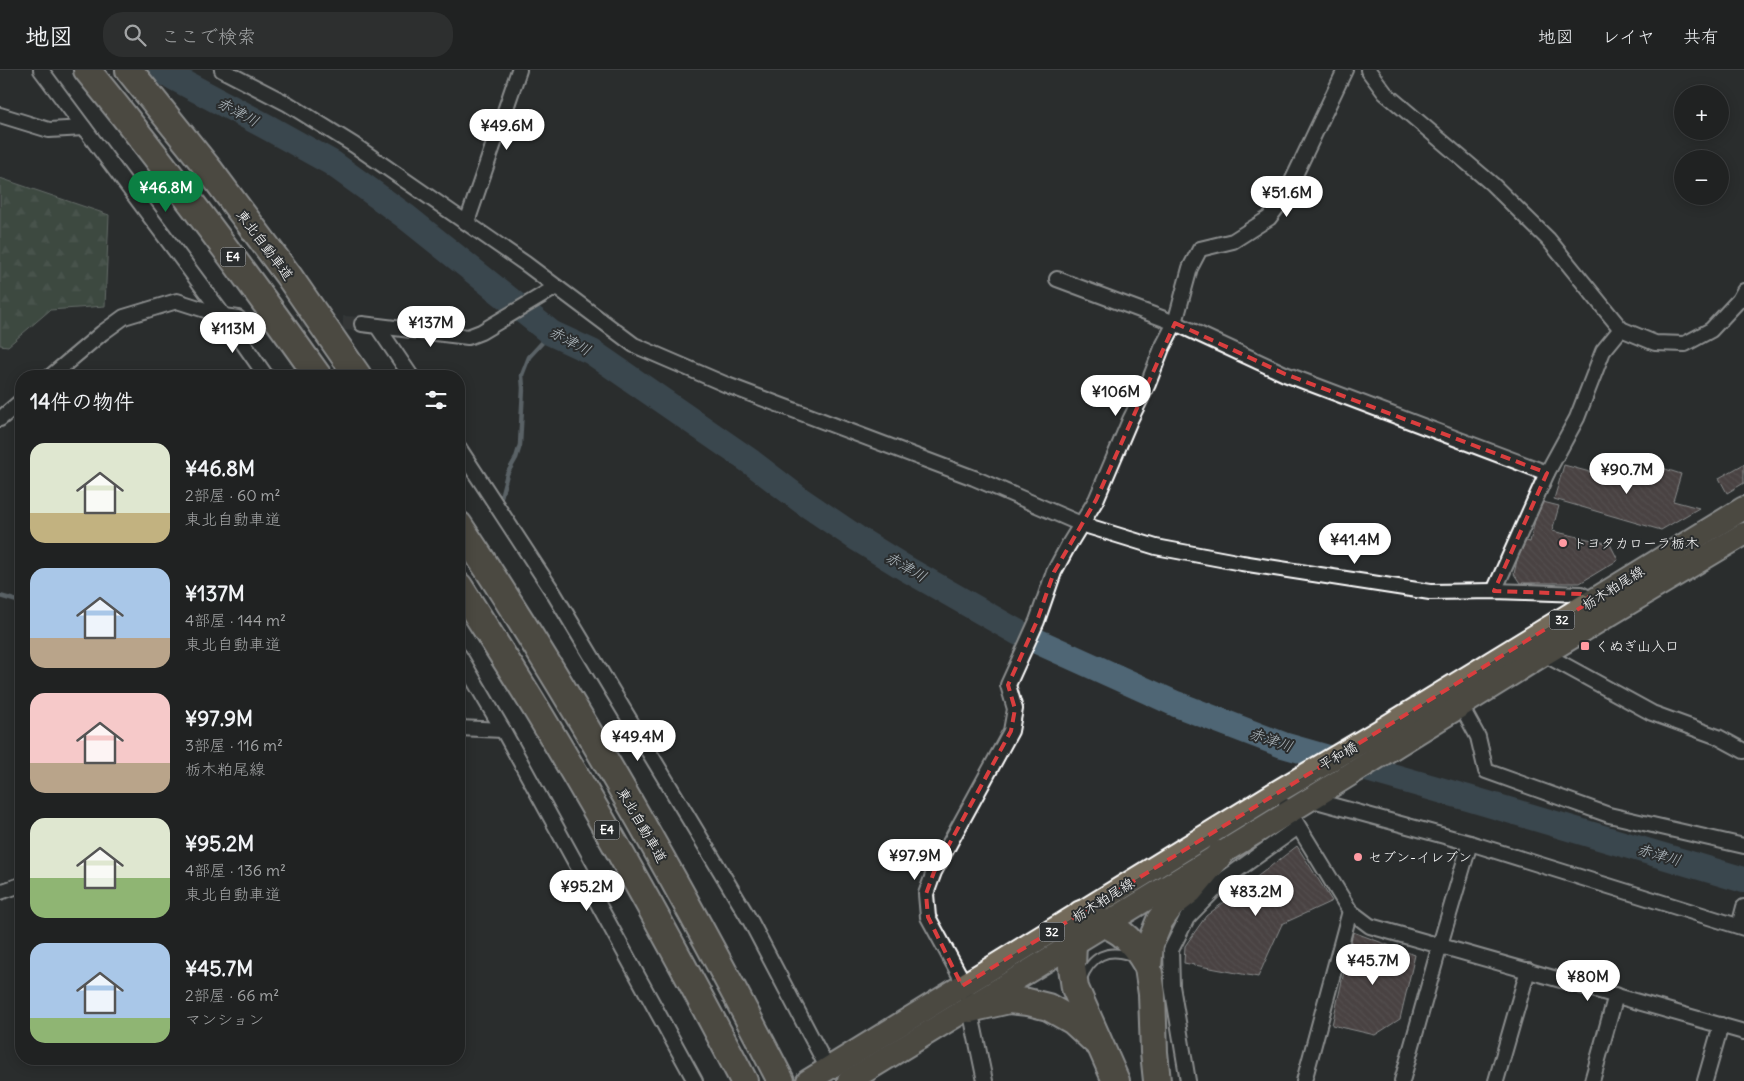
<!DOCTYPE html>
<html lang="ja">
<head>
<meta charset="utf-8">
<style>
	:root { --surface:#202222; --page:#2d2f2f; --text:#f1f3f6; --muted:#a2a4a5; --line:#3d3f40; --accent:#0b8043 }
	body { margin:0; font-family:Delius,"Klee One",sans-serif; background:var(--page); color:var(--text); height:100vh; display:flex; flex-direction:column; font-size:19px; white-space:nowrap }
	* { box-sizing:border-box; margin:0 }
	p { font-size:16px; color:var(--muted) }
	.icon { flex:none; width:28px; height:28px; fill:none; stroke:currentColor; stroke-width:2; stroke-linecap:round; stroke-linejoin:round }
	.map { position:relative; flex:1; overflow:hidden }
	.panel { position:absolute; left:15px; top:300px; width:450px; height:695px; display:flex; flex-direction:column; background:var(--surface); border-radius:20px; box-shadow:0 2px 12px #0003,0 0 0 1px var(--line) }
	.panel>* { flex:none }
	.tools { position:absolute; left:1674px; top:15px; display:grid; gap:10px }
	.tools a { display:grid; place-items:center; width:55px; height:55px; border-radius:50%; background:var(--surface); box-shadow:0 2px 12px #0003,0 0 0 1px var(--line); font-size:25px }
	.price { position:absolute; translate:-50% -42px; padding:0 11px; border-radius:18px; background:#fff; color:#222; font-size:16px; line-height:32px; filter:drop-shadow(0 1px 2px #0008) }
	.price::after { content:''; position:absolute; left:50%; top:30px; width:15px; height:11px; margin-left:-8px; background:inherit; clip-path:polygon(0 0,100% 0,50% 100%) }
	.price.current { background:var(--accent); color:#fff }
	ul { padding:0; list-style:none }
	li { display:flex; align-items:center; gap:15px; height:125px; padding:0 15px }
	li span { display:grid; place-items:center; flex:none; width:140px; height:100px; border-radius:15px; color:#555 }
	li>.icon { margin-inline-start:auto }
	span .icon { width:60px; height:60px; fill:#fffc; stroke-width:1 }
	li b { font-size:21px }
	h2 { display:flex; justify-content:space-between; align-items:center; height:60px; padding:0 15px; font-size:21px }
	header { display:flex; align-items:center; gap:30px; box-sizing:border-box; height:70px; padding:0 25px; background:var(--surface); border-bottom:1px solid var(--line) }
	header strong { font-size:24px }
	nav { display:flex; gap:28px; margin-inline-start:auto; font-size:18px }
	.search { width:350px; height:45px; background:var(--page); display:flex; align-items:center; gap:12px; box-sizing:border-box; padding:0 18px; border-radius:20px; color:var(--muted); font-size:19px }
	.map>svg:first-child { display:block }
</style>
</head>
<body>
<header>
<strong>地図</strong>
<div class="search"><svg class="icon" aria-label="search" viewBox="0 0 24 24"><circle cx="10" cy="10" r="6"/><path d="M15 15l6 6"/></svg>ここで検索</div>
<nav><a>地図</a><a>レイヤ</a><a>共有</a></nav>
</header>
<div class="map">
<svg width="1744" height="1011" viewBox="0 0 1744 1011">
	<defs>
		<pattern id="forest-firs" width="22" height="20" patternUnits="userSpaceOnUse" patternTransform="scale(1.25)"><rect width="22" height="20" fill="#546b58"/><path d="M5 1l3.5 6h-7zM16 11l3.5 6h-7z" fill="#6e8171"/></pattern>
		<pattern id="building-back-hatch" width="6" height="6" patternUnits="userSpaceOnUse" patternTransform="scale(1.25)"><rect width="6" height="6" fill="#6f5c5c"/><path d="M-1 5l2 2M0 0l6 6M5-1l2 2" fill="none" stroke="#857474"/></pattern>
	</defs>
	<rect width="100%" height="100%" fill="#2a2d2e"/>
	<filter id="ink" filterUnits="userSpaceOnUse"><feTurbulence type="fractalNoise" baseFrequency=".02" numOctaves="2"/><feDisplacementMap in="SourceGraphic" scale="10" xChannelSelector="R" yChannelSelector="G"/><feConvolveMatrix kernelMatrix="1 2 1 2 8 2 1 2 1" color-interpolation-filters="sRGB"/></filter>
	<g filter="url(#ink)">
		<!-- forest -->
		<path fill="url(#forest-firs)" stroke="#aab5ac" d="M0,108L109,145L105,236L50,240L8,276L0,275Z"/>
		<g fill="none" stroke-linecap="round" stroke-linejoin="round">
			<!-- stream -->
			<g stroke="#96a3ac" stroke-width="4.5">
				<path d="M500,431L507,404L516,388L520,375L523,318L522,305L529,287L551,263"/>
				<path d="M0,526L21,532"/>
			</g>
			<!-- river -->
			<path stroke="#506674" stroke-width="26" d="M160,0L269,58L332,93L405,146L551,263L592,282L751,392L802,431L858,469L905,498L1019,563L1176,634L1283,675L1468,728L1744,810"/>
		</g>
		<!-- building -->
		<g fill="url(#building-back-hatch)" stroke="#fff">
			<path d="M1637,390L1681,404L1673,431L1699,438L1661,460L1554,429L1564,395L1630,413Z"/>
			<path d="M1744,394V413L1727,423L1719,408Z"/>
			<path d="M1543,432L1559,436L1552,461L1610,474L1618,490L1580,513H1520L1514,504L1517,490L1526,471L1530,472L1535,450Z"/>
			<path d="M1297,776L1332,831L1282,854L1258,907L1184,893L1185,876L1206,846Z"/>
			<path d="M1353,862L1415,885L1400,949L1375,965L1332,955Z"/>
		</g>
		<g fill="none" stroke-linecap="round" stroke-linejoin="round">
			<!-- minor-tunnel -->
			<path stroke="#3f4243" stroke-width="14" stroke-dasharray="14 7" stroke-linecap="butt" d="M238,248L362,254"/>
			<defs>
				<path id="service" d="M1082,910C1091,886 1108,877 1132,887"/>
				<g id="minor">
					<path d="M41,0L224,246L266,306"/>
					<path d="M222,0L288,34L354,75L526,194L634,275L727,315L974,408L1081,454L1156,477L1242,493L1430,522L1494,521L1581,524L1593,530L1596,535"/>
					<path d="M1368,0L1385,23L1492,114L1548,169L1621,259"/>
					<path d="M0,45L49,60L84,58"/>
					<path d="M467,152L519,0"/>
					<path d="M1057,209L1175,253L1285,304L1547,403"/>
					<path d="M362,254L468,267L481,262L556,217"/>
					<path d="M377,256L411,306"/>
					<path d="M51,306L102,263L124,247L177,231L224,246L238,248"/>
					<path d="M0,349L21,331"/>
					<path d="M459,378L553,522L751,852L828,999"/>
					<path d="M1494,521L1547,403L1577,348L1603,281L1621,259L1655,273L1685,274L1711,260L1739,230L1744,221"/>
					<path d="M1544,584L1652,643L1718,667L1744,681"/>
					<path d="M459,585L503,660L695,1011"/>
					<path d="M1461,636L1478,667L1486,701L1609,745L1744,776"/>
					<path d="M459,658L503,660"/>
					<path d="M1309,729L1470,773L1744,858"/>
					<path d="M1286,736L1350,841L1370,856L1744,962"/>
					<path d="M0,822L21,815"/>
					<path d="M1739,856L1744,837"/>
					<path d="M985,1011L970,939L959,904L928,847L926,824L934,802L1011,661L1015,639L1008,615L1037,551L1054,502L1068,476L1096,430L1130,350L1148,314L1162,278L1175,253L1190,198L1200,179L1233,171L1269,148L1284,128L1345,0"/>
					<path d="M1188,1011L1172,916L1171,880L1187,848L1226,808L1298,757"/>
					<path d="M1304,1011L1350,841"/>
					<path d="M1402,1011L1440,875L1470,773"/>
					<path d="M1496,1011L1528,900"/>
					<path d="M1592,1011L1616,925"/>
					<path d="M1705,1011L1721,955"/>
				</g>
				<g id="primary">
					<path d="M808,1011L1277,722L1380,661L1744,438"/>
					<path d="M849,1011L1325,720L1544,584L1744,464"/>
				</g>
				<g id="motorway">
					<path d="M87,0C168,99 244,202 318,306"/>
					<path d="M129,0L211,102L288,205L358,306"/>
					<path d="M459,455C577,633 683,821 781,1011"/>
					<path d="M459,516C484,556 510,596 535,637C609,759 678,885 744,1011"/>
					<path d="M970,939L1009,930L1028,932L1048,937L1073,951L1096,972"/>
					<path d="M1116,1011L1075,918L1072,897L1073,873L1081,844C1117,858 1128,862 1148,897"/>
					<path d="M1157,1011L1154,982L1152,924L1148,897L1150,874L1160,850L1171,835L1190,820L1220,784"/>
				</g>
			</defs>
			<!-- service casing -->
			<use href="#service" stroke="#fff" stroke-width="11"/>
			<!-- minor casing -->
			<use href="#minor" stroke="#fff" stroke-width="18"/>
			<!-- primary casing -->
			<use href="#primary" stroke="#fff" stroke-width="26"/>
			<!-- motorway casing -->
			<use href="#motorway" stroke="#fff" stroke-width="30"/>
			<!-- service -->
			<use href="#service" stroke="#2a2d2e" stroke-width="7"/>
			<!-- minor -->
			<use href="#minor" stroke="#2a2d2e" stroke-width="14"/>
			<!-- primary -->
			<use href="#primary" stroke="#736b5a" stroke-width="22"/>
			<!-- motorway -->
			<use href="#motorway" stroke="#736b5a" stroke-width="26"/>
		</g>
	</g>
	<!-- marked area -->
	<path d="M0 0H1744V1011H0ZM1175,253L1285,304L1547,403L1494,521L1581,524L1593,530L962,916L928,847L926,824L934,802L1011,661L1015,639L1008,615L1037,551L1054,502L1096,430Z" fill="#2a2d2e" fill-opacity=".55" fill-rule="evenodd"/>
	<path fill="none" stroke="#da3e3e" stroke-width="4" stroke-dasharray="10 6" stroke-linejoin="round" d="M1175,253L1285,304L1547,403L1494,521L1581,524L1593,530L962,916L928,847L926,824L934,802L1011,661L1015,639L1008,615L1037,551L1054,502L1096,430Z"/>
	<!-- markers -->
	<g fill="#ff9aa2" stroke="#2a2d2e" stroke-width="2">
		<circle cx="1563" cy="473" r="5"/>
		<rect x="1580" y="571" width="10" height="10" rx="2.5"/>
		<circle cx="1358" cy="787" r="5"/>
	</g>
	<g text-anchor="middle" stroke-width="4" stroke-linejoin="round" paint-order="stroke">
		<!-- shield labels -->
		<g fill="#2a2d2e" stroke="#bfc0c0" stroke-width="1">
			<rect x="220.5" y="177.5" width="25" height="19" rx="4"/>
			<rect x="1549.5" y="540.5" width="25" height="19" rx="4"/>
			<rect x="594.5" y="750.5" width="25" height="19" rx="4"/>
			<rect x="1039.5" y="852.5" width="25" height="19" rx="4"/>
		</g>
		<g font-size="12" font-weight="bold" fill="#fff">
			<text x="233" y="191">E4</text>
			<text x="1562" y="554">32</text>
			<text x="607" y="764">E4</text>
			<text x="1052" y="866">32</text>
		</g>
		<!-- street labels -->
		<g font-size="14" fill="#fff" stroke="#2a2d2e">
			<text transform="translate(265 175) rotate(53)" y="5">東北自動車道</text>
			<text transform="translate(1613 518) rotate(-32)" y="5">栃木粕尾線</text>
			<text transform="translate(1338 686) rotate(-30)" y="5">平和橋</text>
			<text transform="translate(642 755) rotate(60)" y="5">東北自動車道</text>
			<text transform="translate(1103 830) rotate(-32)" y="5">栃木粕尾線</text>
		</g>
		<!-- poi labels -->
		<g font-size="14" fill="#fff" stroke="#2a2d2e" text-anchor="start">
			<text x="1573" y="478">トヨタカローラ栃木</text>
			<text x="1595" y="581">くぬぎ山入口</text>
			<text x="1368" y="792">セブン-イレブン</text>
		</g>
		<!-- water labels -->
		<g font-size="15" font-style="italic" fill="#b0bac0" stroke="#2a2d2e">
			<text transform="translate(238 42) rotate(28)" y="5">赤津川</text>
			<text transform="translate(570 271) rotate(28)" y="5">赤津川</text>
			<text transform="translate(906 497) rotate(30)" y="5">赤津川</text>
			<text transform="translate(1271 670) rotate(19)" y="5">赤津川</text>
			<text transform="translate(1659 785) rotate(16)" y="5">赤津川</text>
		</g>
	</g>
</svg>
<div class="tools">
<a>+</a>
<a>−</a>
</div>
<b class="price" style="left:507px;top:81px">¥49.6M</b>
<b class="price current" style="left:166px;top:143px">¥46.8M</b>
<b class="price" style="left:1287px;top:148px">¥51.6M</b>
<b class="price" style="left:431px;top:278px">¥137M</b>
<b class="price" style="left:233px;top:284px">¥113M</b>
<b class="price" style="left:1116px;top:347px">¥106M</b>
<b class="price" style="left:1627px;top:425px">¥90.7M</b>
<b class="price" style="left:1355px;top:495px">¥41.4M</b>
<b class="price" style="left:638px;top:692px">¥49.4M</b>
<b class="price" style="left:915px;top:811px">¥97.9M</b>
<b class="price" style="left:587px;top:842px">¥95.2M</b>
<b class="price" style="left:1256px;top:847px">¥83.2M</b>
<b class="price" style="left:1373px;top:916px">¥45.7M</b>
<b class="price" style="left:1588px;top:932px">¥80M</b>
<section class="panel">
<h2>14件の物件<svg class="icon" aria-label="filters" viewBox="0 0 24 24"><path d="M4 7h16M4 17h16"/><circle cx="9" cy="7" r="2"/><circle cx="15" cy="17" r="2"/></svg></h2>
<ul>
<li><span style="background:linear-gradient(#dfe7d0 70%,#c2b280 0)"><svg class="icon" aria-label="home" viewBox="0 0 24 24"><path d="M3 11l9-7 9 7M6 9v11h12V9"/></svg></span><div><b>¥46.8M</b><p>2部屋 · 60 m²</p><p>東北自動車道</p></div></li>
<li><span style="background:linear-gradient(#a9c7e8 70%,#b9a48a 0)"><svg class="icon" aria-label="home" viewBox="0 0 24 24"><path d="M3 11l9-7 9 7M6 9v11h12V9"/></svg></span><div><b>¥137M</b><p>4部屋 · 144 m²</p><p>東北自動車道</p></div></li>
<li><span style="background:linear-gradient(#f6c9c9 70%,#b9a48a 0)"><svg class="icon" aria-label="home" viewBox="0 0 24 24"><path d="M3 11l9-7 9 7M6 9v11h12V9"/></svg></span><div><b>¥97.9M</b><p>3部屋 · 116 m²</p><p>栃木粕尾線</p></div></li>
<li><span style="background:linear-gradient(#dfe7d0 60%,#8fb573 0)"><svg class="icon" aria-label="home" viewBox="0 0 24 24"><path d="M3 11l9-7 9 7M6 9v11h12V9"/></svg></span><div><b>¥95.2M</b><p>4部屋 · 136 m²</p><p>東北自動車道</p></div></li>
<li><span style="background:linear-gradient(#a9c7e8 75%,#8fb573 0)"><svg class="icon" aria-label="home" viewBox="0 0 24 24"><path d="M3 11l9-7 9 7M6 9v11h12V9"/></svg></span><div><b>¥45.7M</b><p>2部屋 · 66 m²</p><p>マンション</p></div></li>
</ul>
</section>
</div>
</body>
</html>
